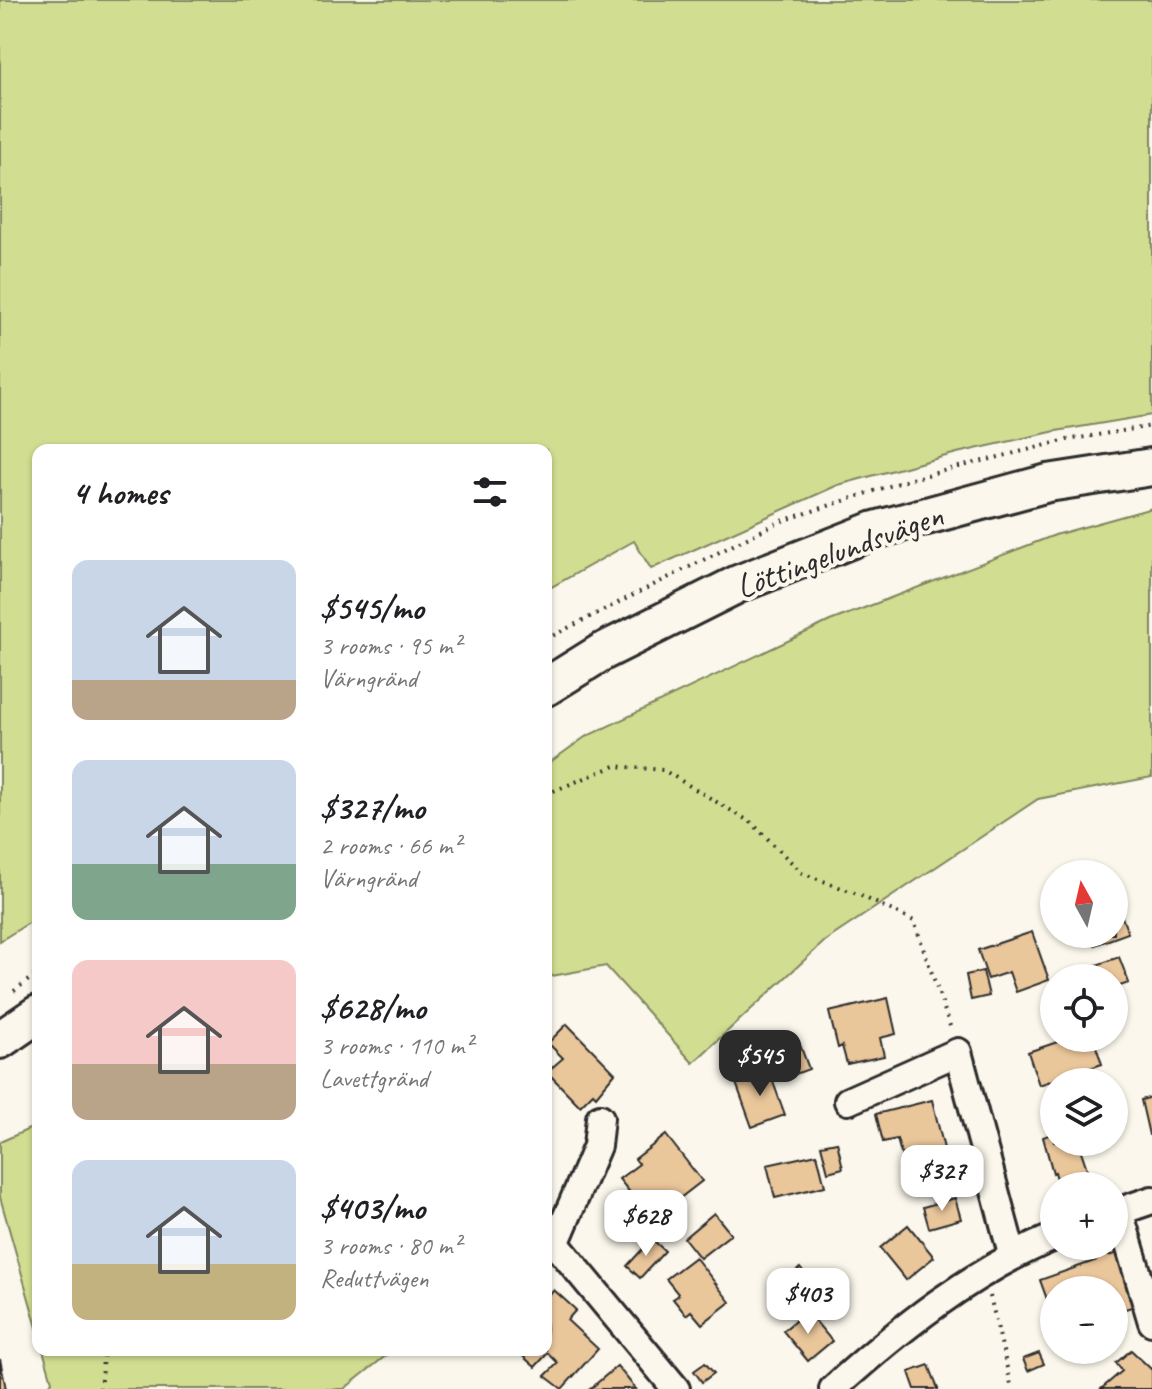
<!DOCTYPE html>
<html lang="en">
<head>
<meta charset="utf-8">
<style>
	:root { --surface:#fff; --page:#f2f2f2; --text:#202124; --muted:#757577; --accent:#2b2b2b }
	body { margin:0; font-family:Caveat,sans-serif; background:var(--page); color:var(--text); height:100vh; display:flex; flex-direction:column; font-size:30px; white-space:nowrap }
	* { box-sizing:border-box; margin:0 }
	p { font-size:26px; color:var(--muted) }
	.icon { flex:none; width:44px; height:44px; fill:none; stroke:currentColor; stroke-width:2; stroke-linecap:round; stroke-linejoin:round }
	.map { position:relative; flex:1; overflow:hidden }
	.drawer { position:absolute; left:32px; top:444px; width:520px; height:912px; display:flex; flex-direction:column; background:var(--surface); border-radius:16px; box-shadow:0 2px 6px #0004 }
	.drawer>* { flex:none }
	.needle { width:52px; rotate:352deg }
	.tools { position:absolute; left:1040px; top:860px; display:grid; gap:16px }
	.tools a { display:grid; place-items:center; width:88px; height:88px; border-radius:50%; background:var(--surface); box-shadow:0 2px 6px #0004; font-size:40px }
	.price { position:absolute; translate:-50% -68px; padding:0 18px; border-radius:16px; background:#fff; color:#222; font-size:26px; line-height:52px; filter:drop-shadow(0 2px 4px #0008) }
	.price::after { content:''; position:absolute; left:50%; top:48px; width:24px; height:18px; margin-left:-12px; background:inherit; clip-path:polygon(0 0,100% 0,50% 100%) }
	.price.on { background:var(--accent); color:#fff }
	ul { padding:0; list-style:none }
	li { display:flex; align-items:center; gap:24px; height:200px; padding:0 40px }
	li span { display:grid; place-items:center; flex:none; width:224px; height:160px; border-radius:16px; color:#555 }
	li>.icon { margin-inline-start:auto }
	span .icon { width:96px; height:96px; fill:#fffc; stroke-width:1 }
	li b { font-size:34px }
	h2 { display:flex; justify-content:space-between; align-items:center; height:96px; padding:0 40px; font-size:34px }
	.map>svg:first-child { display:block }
</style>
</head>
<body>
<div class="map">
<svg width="1152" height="1389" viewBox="0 0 1152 1389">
	<rect width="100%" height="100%" fill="#fbf7ec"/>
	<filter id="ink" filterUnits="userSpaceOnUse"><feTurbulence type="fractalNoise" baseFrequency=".0125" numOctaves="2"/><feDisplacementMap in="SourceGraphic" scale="16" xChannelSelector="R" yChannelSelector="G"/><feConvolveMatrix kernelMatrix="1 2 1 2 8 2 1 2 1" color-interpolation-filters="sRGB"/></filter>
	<g filter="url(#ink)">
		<!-- green -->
		<g fill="#d1de91" stroke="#7e845e" stroke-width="2">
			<path d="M0,0H1152V415L1056,431L957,453L838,485L651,569L634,541L546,590V450H38V917L0,941Z"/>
			<path d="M1152,508V777L1038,799L825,941L693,1063L606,966L546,977V765L585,737L830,621L1055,535Z"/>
			<path d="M38,1125V1331L0,1197V1142Z"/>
			<path d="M43,1350H393L344,1389H46L52,1381Z"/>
		</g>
		<!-- building -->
		<g fill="#eac69b" stroke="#2b2b2b" stroke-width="2">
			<path d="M1114,896L1128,933L1095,945L1091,934H1114Z"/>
			<path d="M1032,932L1049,980L1016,992L1009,972L988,979L978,950Z"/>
			<path d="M1119,957L1129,983L1114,988V978H1092L1088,968Z"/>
			<path d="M983,971L989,996L971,1000L966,975Z"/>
			<path d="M888,998L896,1034L880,1038L884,1056L847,1064L842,1046L838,1048L829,1012Z"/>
			<path d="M567,1024L615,1073L596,1096L593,1093L580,1106L547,1072L563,1058L548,1043Z"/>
			<path d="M1069,1038H1093L1102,1064L1039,1085L1028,1052Z"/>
			<path d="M799,1042L809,1069L782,1079L772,1052Z"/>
			<path d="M768,1068L785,1115L752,1127L735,1080Z"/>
			<path d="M1152,1097V1135H1149L1141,1100Z"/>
			<path d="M932,1100L950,1173L909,1183L897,1139L883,1142L876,1114Z"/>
			<path d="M1054,1133V1142H1078L1088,1172L1058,1183L1055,1172L1053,1173L1043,1137Z"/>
			<path d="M666,1135L702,1181L671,1205L663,1195L644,1210L619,1179L639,1164L635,1159Z"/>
			<path d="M837,1142L843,1168L828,1172L821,1145Z"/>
			<path d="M817,1154L825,1186L775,1198L767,1165Z"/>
			<path d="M955,1198L961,1219L929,1228L923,1207Z"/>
			<path d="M714,1213L731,1234L700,1258L684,1238Z"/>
			<path d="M908,1225L934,1257L906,1280L880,1248Z"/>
			<path d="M652,1239L665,1251L640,1278L627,1266Z"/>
			<path d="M1122,1251L1140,1304L1114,1313V1290H1054V1312L1052,1313L1040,1280L1097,1260L1096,1256L1108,1252L1109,1256Z"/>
			<path d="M695,1257L730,1302L702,1324L691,1311L686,1315L673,1299L679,1295L666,1279Z"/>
			<path d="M800,1268L820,1293L806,1305L786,1280Z"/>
			<path d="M554,1290L576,1310L567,1320L598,1349L562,1389L545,1376L558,1363L548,1353L535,1367L516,1350H546V1299Z"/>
			<path d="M807,1311L832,1341L808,1361L783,1331Z"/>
			<path d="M1131,1350L1152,1370V1389H1101L1122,1371L1116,1363Z"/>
			<path d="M1039,1353L1044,1364L1028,1371L1023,1359Z"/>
			<path d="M0,1359L6,1389H0Z"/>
			<path d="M705,1363L714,1373L702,1382L694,1371Z"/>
			<path d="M929,1365L938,1389H915L909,1372Z"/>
			<path d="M617,1366L636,1389H590Z"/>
		</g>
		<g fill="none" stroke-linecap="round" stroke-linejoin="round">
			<defs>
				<g id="street">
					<path d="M848,1101L958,1052L1012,1254"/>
					<path d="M1119,1211L1152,1322"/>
					<path d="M1114,1213L1152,1200"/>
					<path d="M546,1232L676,1389"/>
					<path d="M556,1242L597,1146L600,1118"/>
					<path d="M833,1389C899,1329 971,1272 1054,1237"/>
				</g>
				<g id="secondary">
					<path d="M546,687L602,652L738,584L875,530L1048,483L1152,467"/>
					<path d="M0,1040L38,1014"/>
				</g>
			</defs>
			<!-- street casing -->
			<use href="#street" stroke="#2b2b2b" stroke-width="32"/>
			<!-- secondary casing -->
			<use href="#secondary" stroke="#2b2b2b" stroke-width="42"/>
			<!-- path -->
			<g stroke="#2b2b2b" stroke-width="4" stroke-dasharray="2 6" stroke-linecap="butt">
				<path d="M546,639L779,522L911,479L1067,440L1152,426"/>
				<path d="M546,794L615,766L663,770L752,823L802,873L857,894L914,921L951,1029"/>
				<path d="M14,991L38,973"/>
				<path d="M990,1296L1012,1389"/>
				<path d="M100,1389L104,1350"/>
			</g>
			<!-- street -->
			<use href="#street" stroke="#fbf7ec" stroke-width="26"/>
			<!-- secondary -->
			<use href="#secondary" stroke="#fbf7ec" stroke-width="36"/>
		</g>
	</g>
	<g text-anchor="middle" stroke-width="8" stroke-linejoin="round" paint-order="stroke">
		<!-- street labels -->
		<g font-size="34" fill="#2b2b2b" stroke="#fbf7ec">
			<text transform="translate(839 550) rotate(-20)" y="12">Löttingelundsvägen</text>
		</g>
	</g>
</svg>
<div class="tools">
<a><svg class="needle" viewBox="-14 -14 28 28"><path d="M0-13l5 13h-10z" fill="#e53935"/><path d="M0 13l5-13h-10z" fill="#757577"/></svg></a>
<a><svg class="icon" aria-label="locate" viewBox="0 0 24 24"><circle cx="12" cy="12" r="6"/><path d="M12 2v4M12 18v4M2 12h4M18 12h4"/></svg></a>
<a><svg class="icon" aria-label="layers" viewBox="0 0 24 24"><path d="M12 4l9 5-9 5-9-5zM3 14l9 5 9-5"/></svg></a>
<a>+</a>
<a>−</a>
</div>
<b class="price on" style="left:760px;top:1098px">$545</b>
<b class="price" style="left:942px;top:1213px">$327</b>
<b class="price" style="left:646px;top:1258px">$628</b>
<b class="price" style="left:808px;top:1336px">$403</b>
<section class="drawer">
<h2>4 homes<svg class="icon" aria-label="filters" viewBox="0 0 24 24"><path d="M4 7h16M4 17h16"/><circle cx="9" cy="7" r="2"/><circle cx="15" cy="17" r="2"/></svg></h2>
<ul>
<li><span style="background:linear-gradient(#c9d6e8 75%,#b9a48a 0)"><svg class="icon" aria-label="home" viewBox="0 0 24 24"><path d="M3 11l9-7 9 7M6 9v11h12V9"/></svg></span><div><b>$545/mo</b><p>3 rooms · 95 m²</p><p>Värngränd</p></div></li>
<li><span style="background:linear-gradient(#c9d6e8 65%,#7fa58c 0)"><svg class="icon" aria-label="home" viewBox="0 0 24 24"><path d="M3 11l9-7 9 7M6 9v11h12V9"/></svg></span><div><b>$327/mo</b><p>2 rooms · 66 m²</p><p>Värngränd</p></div></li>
<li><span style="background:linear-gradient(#f6c9c9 65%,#b9a48a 0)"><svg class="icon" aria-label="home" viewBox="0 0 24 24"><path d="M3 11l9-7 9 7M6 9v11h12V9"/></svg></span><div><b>$628/mo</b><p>3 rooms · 110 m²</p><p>Lavettgränd</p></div></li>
<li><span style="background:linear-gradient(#c9d6e8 65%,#c2b280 0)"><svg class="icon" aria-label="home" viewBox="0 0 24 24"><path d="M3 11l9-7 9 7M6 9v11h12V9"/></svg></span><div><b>$403/mo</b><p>3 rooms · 80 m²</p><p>Reduttvägen</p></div></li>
</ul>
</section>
</div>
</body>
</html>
